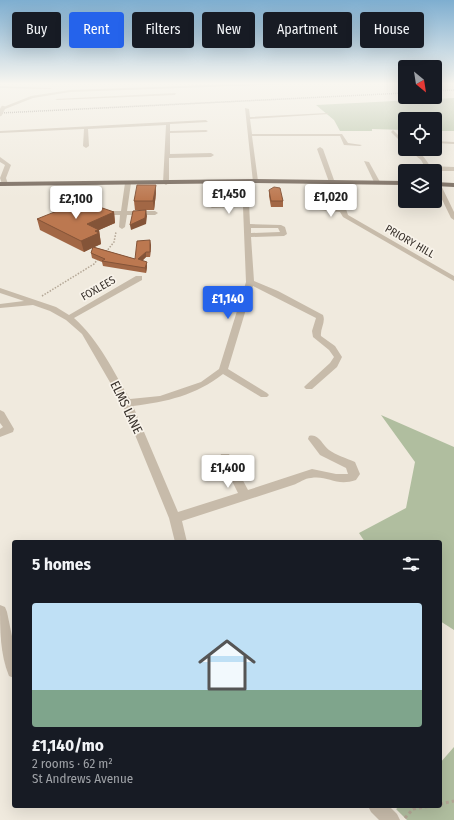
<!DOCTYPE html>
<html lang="en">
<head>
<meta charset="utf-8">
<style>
	:root { --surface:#171b24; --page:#242831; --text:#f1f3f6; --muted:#9ea1a6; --line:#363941; --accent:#2563eb }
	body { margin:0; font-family:"Fira Sans Condensed",sans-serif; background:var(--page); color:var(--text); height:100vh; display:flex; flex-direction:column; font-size:15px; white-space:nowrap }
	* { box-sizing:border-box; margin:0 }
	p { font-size:13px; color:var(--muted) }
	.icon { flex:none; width:22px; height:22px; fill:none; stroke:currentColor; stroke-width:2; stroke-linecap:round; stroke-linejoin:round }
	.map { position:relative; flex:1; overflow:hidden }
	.panel { position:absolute; left:12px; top:540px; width:430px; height:268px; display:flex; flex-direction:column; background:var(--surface); border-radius:4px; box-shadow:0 4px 16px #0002 }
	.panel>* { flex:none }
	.top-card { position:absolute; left:12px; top:12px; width:430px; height:36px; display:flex; gap:8px }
	.needle { width:26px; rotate:150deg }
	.fabs { position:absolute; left:398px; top:60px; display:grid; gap:8px }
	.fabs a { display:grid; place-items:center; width:44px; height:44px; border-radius:4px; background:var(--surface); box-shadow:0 4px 16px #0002; font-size:20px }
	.price { position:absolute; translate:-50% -34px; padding:0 9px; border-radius:4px; background:#fff; color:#222; font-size:13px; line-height:26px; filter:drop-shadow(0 1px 2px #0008) }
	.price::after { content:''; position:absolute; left:50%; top:24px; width:12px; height:9px; margin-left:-6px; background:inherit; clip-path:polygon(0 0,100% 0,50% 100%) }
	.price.on { background:var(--accent); color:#fff }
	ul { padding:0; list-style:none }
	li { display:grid; align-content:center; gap:8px; height:212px; padding:0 20px }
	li+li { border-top:1px solid var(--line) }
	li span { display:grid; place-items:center; height:124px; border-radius:4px; color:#555 }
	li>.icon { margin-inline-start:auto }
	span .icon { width:72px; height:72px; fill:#fffc; stroke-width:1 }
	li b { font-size:17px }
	h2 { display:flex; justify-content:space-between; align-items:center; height:48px; padding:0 20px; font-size:17px }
	.tag { padding:0 14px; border-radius:4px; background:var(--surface); box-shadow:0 4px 16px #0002; font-size:14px; line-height:36px }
	.tag.on { background:var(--accent); color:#fff }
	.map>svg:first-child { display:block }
</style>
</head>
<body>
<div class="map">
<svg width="454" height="820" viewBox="0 0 454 820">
	<rect width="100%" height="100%" fill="#f0eade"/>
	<!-- green -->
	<g fill="#b0be9f">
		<path d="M454,98V131H435V119H405V130L372,129V131H340L334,120L316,105Z"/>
		<path d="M381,415L454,447V630L440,621V542H365L359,533L406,508L415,462Z"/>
		<path d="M454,747V820H407L396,809L400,806H440V763Z"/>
	</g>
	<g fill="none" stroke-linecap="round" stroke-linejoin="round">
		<!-- path-far1 -->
		<g stroke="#b3a695" stroke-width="1.5" stroke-dasharray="1.5 1.5" stroke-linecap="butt">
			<path d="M106,252L114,242L116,232"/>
			<path d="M42,296L94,264L98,259"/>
		</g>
		<!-- path -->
		<g stroke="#b3a695" stroke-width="3" stroke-dasharray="3 3" stroke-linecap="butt">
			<path d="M440,804L454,801"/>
			<path d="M405,818L413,809L430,806"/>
		</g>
		<!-- minor -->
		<g fill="#c7bbaa" fill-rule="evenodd">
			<path d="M235,84H287L70,92L33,98L5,109L1,108L31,96L70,90Z"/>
			<path d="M0,86L50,88L52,89L0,88Z"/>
			<path d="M176,93L175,95L57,100L55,99Z"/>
			<path d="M245,108L249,109L250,117L327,113L329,114L250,119L252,134H342L348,143L362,145L360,146L344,145L340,136H252L258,181L253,182Z"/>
			<path d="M206,120L208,122L170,124V131L206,130L208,131L206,132L170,133V154L211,153L214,155L211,157L169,158V183L166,185L163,183L166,125L88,129L89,146L86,148L83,146L84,129L0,133V131Z"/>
			<path d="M393,130L405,142V146L391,132Z"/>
			<path d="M435,141L454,142V144L435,143Z"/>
			<path d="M320,147L323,149L334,180L337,182L348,215L454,276V281L343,217L340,212L319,210L318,209L321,207L339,208L332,184L329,182L317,149Z"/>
			<path d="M408,149C419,149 425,158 430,166L454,167V171H427L421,160Z"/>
			<path d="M0,157L11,165L6,178L8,184L5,186L2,184L0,178L5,165L0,162Z"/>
			<path d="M364,161L369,162L380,182L379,183L374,182Z"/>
			<path d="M435,177L438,179L454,212V220L451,218L435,185Z"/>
			<path d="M243,180L248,181L250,224L281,225L285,227L287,234L284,236L251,237L254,281L278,291L323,315C326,322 320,329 321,336L335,346L342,357L337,367L312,389H306L304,387L306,385L330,363L334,357L329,350L313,337L312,331L316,318L253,286L228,369L267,393L269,395L267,397H261L223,374C196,395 167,402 133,406L178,512L238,493L220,457L221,454H229L248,490L312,469L336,474H348L346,468L320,455L308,439L309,436C319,433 322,445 329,450C336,455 346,458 355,462L360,474L356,480C336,487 328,475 311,478C305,478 299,483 293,485L182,521L187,542H175L169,518L122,403L82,334L66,320L50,311L33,305L0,308V304L24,301L0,293V288L56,307L69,315L136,276H142V280L74,318C99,340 113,371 130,399L160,396L201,382L219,369L246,282L243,207L212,208L209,206L212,204L243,203ZM251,228H278L280,232L251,233Z"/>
			<path d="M128,181L131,183L127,211H155L158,213L155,215H127L125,227L122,229L119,227L120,215H102L99,213L102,211H121L125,183Z"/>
			<path d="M0,410L4,412L14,429L13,432L0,437V429L3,427L0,423Z"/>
			<path d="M0,605L5,607L7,612L14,646V678L9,676C0,654 0,630 0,605Z"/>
			<path d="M368,806H389L397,814L400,820H379L371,812Z"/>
		</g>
		<!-- major -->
		<g fill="#76685c" fill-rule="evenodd">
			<path d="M255,179L405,181V185L255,183L0,186V182Z"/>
			<path d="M435,182L454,183V187L435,186Z"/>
		</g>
		<!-- rail -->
		<g stroke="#362f29" stroke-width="1.5" stroke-dasharray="0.5 1.5" stroke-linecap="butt">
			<path d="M435,91L454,90"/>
			<path d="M0,113L405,93"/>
		</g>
		<!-- minor-bridge -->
		<path stroke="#c7bbaa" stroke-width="4.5" d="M0,114L3,108"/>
	</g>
	<!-- wall -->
	<g fill="#a26745">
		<path d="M156,185V193L154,210H135L134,201Z"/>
		<path d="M269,190L283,201V207H271L269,196Z"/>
		<path d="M114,212L115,223L99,230L101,244L94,247L135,259L151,245L150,257H146L142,261L147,267L146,273L103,266L102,262L92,258L91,253L93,247L84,252L40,230L37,219Z"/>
	</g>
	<!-- shaded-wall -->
	<g fill="#845438">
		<path d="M156,185V193L154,210L153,201Z"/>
		<path d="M146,210L147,216L146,224L131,230L130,225Z"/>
		<path d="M114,212L115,223L99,230L101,244L84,252L81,241L87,224Z"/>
		<path d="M150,240L151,245L150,257Z"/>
		<path d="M146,252V257L139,264L138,259Z"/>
		<path d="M147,262V267L146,273L145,268Z"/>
	</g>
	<!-- building -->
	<g fill="#bc7850" stroke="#845438">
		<path d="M137,185H156L153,201H134Z"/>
		<path d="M274,187L280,188L283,201H271L269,190Z"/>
		<path d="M82,201L114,212L87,224L99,230L95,231L99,233L81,241L37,219Z"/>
		<path d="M146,210L145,218L130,225L133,211Z"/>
		<path d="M150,240V252H146L138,259L147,262L145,268L102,261L105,259L91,253L93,247L135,259L137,241Z"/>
	</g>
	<!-- sky -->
	<linearGradient id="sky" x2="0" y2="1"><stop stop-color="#7eaed0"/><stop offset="0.42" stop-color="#f8f6f0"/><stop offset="1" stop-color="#f8f6f0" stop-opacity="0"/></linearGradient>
	<rect width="454" height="199" fill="url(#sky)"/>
	<g text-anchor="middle" stroke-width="3.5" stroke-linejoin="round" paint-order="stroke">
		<!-- far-street labels -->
		<g font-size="11" fill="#362f29" stroke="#f8f3ea">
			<text transform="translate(410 241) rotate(30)" y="4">PRIORY HILL</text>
			<text transform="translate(98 288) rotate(-30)" y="4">FOXLEES</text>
		</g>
		<!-- street labels -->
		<g font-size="13" fill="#362f29" stroke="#f8f3ea">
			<text transform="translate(127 407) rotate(64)" y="5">ELMS LANE</text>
		</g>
	</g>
</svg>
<div class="fabs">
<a><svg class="needle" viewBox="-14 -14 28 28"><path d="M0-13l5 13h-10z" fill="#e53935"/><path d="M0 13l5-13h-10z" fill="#9ea1a6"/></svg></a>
<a><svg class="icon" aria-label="locate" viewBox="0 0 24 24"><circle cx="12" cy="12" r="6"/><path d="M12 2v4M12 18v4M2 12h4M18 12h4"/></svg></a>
<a><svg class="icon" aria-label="layers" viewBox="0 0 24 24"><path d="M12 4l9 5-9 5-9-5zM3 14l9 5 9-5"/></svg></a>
</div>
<b class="price" style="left:229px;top:215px">£1,450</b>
<b class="price" style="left:331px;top:218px">£1,020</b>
<b class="price" style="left:76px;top:220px">£2,100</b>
<b class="price on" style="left:228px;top:320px">£1,140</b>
<b class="price" style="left:228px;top:489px">£1,400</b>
<div class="top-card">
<a class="tag">Buy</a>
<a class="tag on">Rent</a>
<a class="tag">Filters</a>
<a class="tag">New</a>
<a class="tag">Apartment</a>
<a class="tag">House</a>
</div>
<section class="panel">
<h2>5 homes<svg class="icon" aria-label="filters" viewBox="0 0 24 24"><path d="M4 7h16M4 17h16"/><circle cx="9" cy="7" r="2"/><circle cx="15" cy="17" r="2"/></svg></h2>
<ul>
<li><span style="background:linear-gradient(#bfe0f5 70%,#7fa58c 0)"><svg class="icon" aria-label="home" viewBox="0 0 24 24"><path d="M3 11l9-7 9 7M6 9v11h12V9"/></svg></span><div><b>£1,140/mo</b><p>2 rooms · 62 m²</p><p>St Andrews Avenue</p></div></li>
</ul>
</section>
</div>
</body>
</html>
